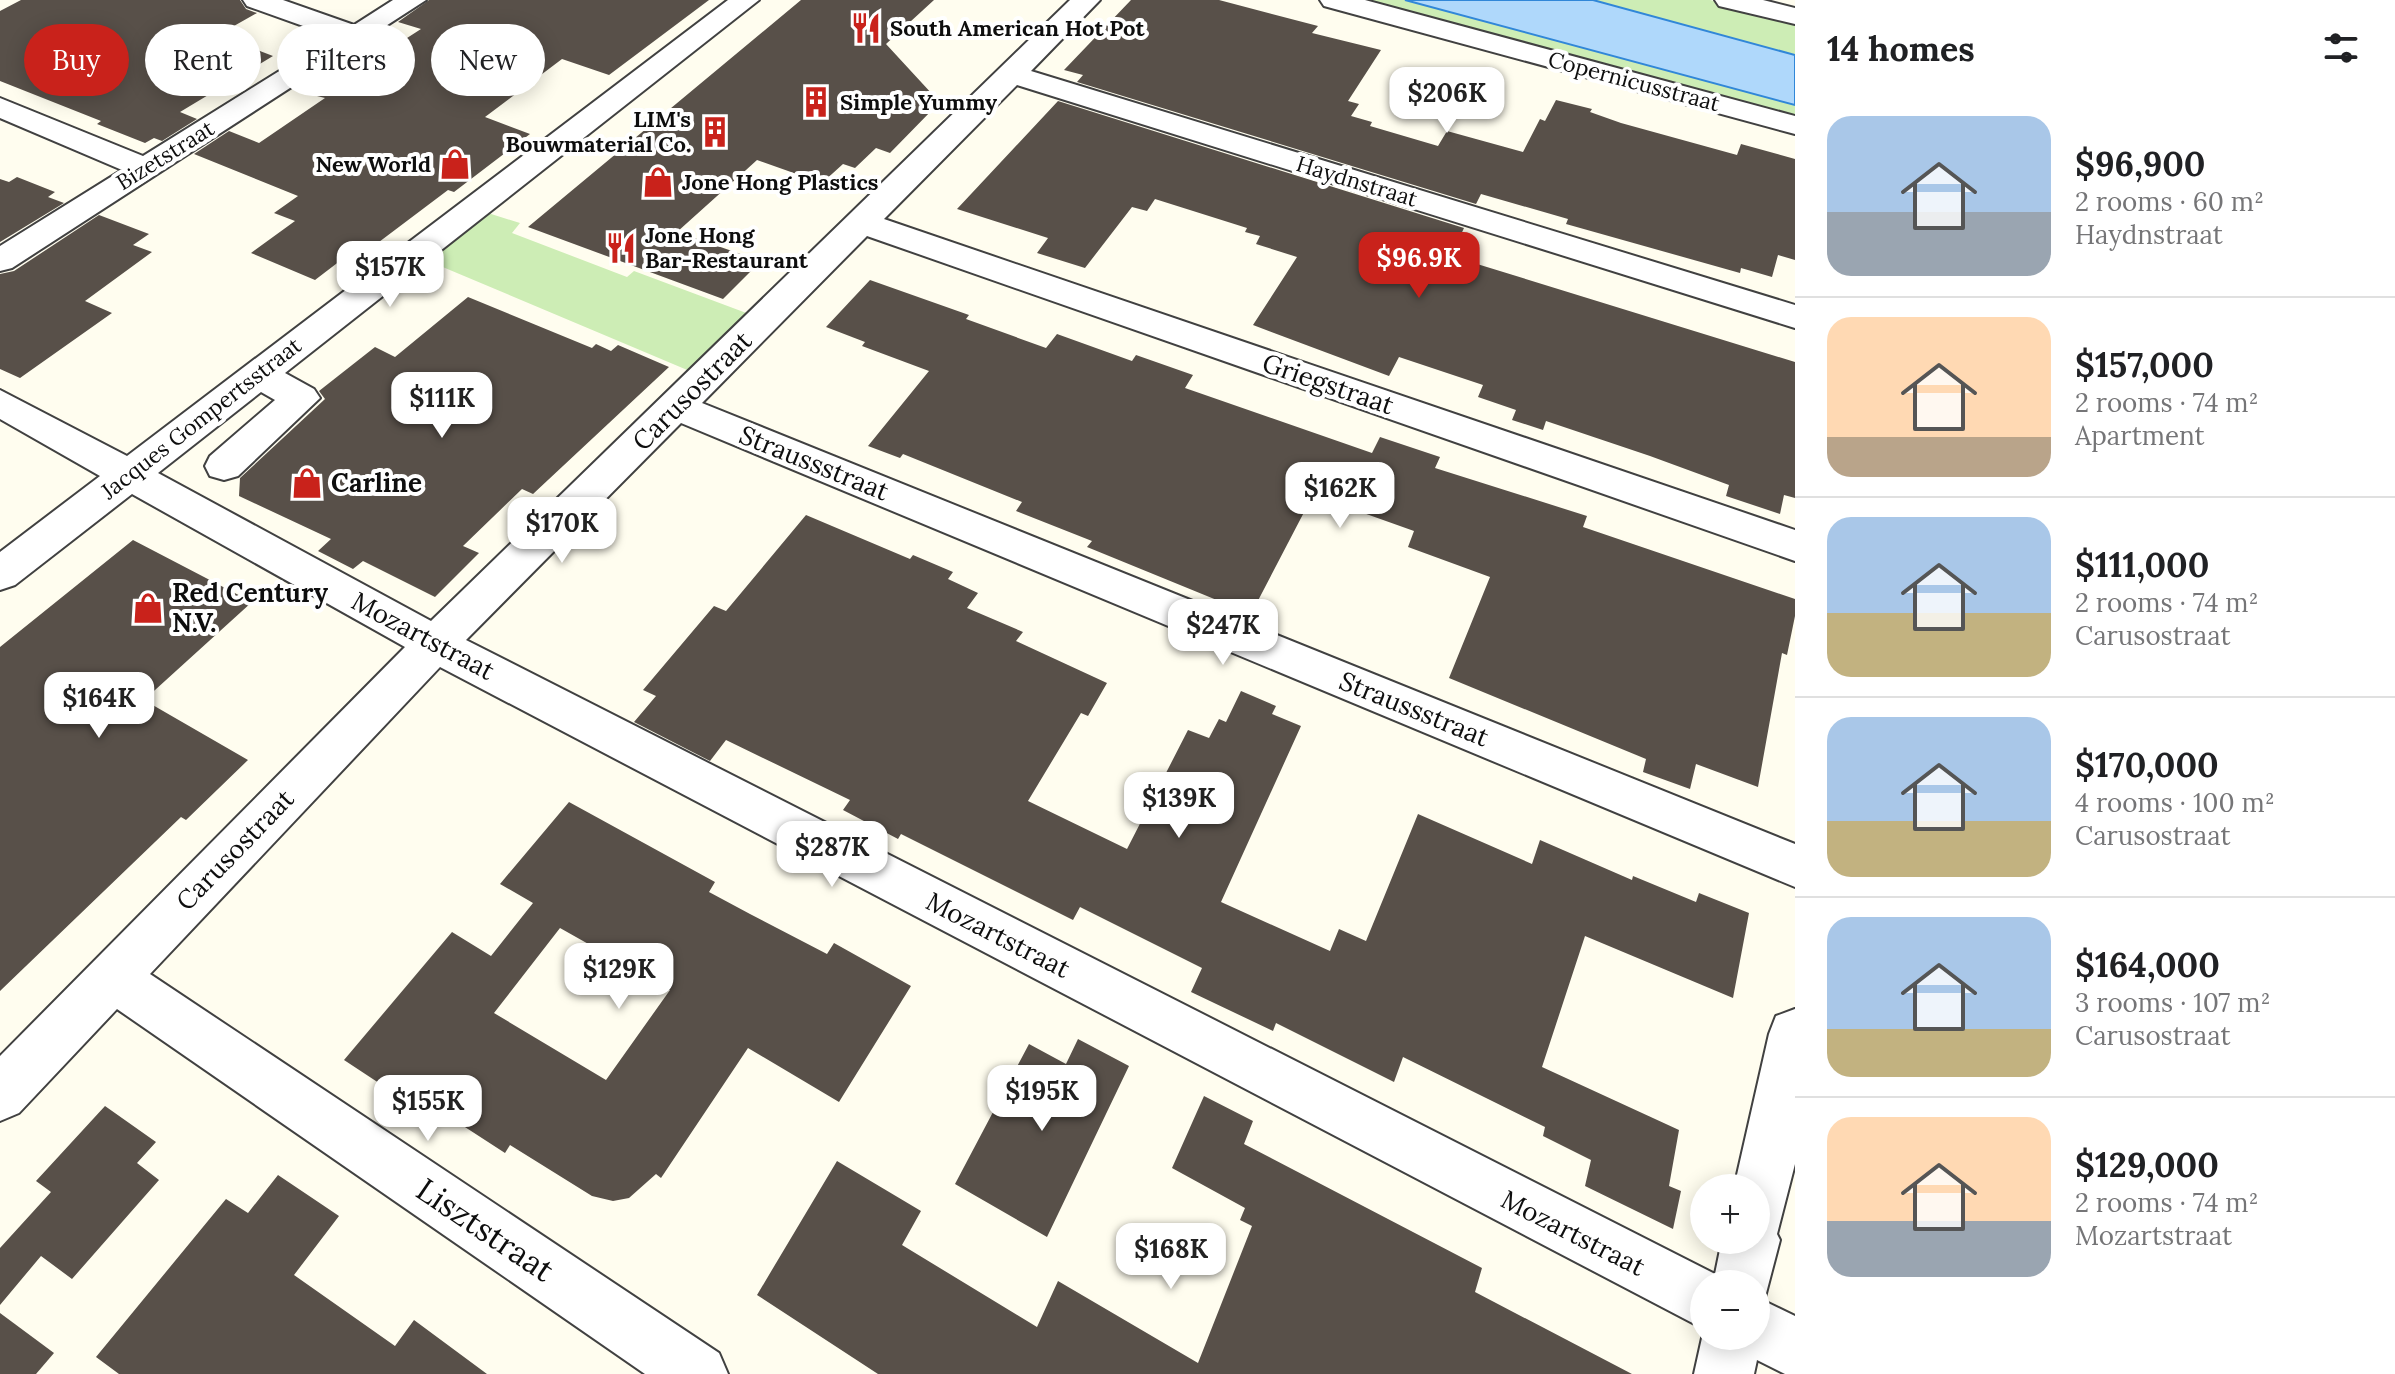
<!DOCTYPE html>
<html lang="en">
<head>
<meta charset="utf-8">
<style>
	:root { --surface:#fff; --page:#f6f6f6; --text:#202124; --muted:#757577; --line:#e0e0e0; --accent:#c9221b }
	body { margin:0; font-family:Lora,serif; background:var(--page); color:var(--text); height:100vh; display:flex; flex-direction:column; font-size:30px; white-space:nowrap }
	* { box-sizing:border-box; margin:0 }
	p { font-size:26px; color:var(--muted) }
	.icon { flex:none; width:44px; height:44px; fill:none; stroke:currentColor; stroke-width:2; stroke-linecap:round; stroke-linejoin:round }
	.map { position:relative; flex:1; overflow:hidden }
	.side { display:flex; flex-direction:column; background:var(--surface); width:600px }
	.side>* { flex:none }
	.banner { position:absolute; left:24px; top:24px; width:760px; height:72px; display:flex; gap:16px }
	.fabs { position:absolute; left:1690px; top:1174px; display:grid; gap:16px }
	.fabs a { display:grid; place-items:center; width:80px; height:80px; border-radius:50%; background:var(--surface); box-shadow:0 4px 20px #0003; font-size:40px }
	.price { position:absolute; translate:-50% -68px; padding:0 18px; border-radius:16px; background:#fff; color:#222; font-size:26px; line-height:52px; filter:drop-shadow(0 2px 4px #0008) }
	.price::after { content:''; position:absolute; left:50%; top:48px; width:24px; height:18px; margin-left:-12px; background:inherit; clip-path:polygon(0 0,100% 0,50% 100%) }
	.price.selected { background:var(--accent); color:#fff }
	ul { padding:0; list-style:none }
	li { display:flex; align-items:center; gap:24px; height:200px; padding:0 32px }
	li+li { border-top:2px solid var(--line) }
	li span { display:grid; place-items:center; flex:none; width:224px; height:160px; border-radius:24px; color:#555 }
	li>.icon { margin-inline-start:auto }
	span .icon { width:96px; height:96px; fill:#fffc; stroke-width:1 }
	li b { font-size:34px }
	h2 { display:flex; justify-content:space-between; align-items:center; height:96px; padding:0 32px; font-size:34px }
	.pill { padding:0 28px; border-radius:36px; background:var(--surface); box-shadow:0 4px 20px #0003; font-size:28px; line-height:72px }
	.pill.selected { background:var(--accent); color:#fff }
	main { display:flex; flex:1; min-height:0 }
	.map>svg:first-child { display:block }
</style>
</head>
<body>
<main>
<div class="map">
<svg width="1795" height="1374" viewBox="0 0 1795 1374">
	<rect width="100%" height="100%" fill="#fffdef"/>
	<!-- green -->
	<g fill="#cdedb5">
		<path d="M1365,0H1405L1795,105V116Z"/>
		<path d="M1593,0H1710L1795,22V55Z"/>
		<path d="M488,213L520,223L512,233L627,277L634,271L749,314L692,372L426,260Z"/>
	</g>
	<!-- water -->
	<path fill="#afd8fb" stroke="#3187d8" stroke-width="2" d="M1405,0H1593L1795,55V105Z"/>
	<!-- building -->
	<g fill="#585049" fill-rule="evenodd">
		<path d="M21,0H240L246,9L257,13L218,35L273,56L180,112L197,119L162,141L154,138L145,143L97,124L101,121L0,81V11Z"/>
		<path d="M429,0H709L609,75L562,59L485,117L530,134L454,192L448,190L375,245L366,241L315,280L251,253L295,221L274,213L298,196L194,154L229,131L259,143L325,98L317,96L421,29L398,22Z"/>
		<path d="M801,0H934L886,44L933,95L935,107L890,153L876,148L855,168L843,164L822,183L757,160L746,170L677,232L761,261L723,299L528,227Z"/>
		<path d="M1131,0H1219L1318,26L1312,33L1381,50L1348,101L1359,104L1351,116L1372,122L1370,126L1438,146L1447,131L1523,152L1540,119L1545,121L1556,100L1592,109L1590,112L1621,123L1737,155L1741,144L1795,159V260L1778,255L1772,277L1741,268L1740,273L1566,224L1568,219L1481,194L1476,204L1077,82L1083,75L1064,70Z"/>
		<path d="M1058,101L1464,228L1451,256L1795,362V498L1784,495L1780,514L1726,496L1729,485L1650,456L1546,421L1543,430L1512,420L1516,410L1478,397L1483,385L1399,357L1389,376L1253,325L1297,257L1256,244L1260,236L1245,232L1247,228L1155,199L1147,211L1132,207L1085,268L1037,253L1048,238L957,209Z"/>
		<path d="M17,177L55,192L48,197L64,203L0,242V179L9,182Z"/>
		<path d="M99,215L149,234L133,245L152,252L85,301L112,313L20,378L0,369V274L14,271Z"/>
		<path d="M870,280L969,315L966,319L1046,348L1057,334L1132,361L1136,355L1193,375L1185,388L1372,453L1380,437L1440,457L1435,468L1587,516L1583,527L1795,599V616L1787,655L1782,653L1758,787L1696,764L1690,789L1643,772L1646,759L1449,678L1490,577L1408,547L1414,531L1313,495L1251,614L1087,547L1092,541L1016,511L1022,502L903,454L900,458L868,446L929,371L862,346L865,342L826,327Z"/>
		<path d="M468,297L592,348L596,344L611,351L618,345L669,367L533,494L522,489L463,546L479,553L435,597L363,561L353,569L318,551L331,539L239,496L240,478L325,399L319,391L375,347L395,357Z"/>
		<path d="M806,515L910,559L913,555L953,572L948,579L978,593L967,608L1023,632L1016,641L1107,683L1088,716L1081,713L1028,801L1127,849L1188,730L1209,738L1219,719L1226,722L1241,691L1276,706L1272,714L1301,726L1221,902L1330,951L1339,929L1366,941L1418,814L1532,864L1540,840L1632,880L1633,876L1696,902L1699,893L1749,913L1733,998L1585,936L1542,1067L1679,1130L1669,1186L1681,1191L1673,1229L1585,1186L1591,1160L1543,1136L1545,1127L1403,1057L1394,1082L1276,1023L1273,1031L1191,992L1202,968L1080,907L1073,920L901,834L898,839L843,810L850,800L726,740L710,761L634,722L656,696L643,690L714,606L726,611Z"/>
		<path d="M133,540L252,602L144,700L248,760L186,820L181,817L0,991V647Z"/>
		<path d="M569,802L715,882L709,892L750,914L827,954L834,943L911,986L839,1102L748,1048L661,1178L656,1174L629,1198L613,1201L592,1196L510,1145L505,1153L394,1081L388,1089L344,1060L452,932L491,956L533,903L500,884ZM560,928L670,990L606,1080L494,1013Z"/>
		<path d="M1078,1039L1129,1066L1047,1237L955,1184L1029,1044L1066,1064Z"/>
		<path d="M1204,1096L1253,1121L1244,1144L1482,1268L1475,1292L1632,1374H878L757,1295L837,1161L921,1211L902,1245L1037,1327L1058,1281L1198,1363L1252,1226L1240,1220L1245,1208L1172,1168Z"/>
		<path d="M105,1106L156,1142L137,1163L159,1180L72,1279L41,1256L0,1305V1248L51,1192L36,1181Z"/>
		<path d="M278,1175L339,1216L294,1275L395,1346L414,1320L487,1374H119L96,1357L226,1199L248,1213Z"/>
		<path d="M0,1313L54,1353L36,1374H0Z"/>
	</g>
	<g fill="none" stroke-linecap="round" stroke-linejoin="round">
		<defs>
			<g id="minor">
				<path d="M243,0H283L354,25L393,0H426L12,268L0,271V246L122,170L0,118V98L143,156L334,37L247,6Z"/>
				<path d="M728,0H759L285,373L314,389L320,398L238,476L224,480L210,476L205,466L210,456L275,400L261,392L158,473L431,621L1070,0H1100L1031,71L1795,305V328L1017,85L884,219L1795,530V561L867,236L702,403L1795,844V887L681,423L466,640L1715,1274L1722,1240H1756V1188H1734L1769,1034L1776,1016L1795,1009V1164L1777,1234L1780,1240L1764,1301L1795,1316V1374H1785L1757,1360L1754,1374H1694L1704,1329L440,667L150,974L719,1353L728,1374H645L117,1009L19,1113L0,1121V1056L405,647L132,494L15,585L0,590V552L100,476L0,419V390L127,456ZM1704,1284H1756V1336H1704Z"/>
				<path d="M1320,0H1365L1795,116V134L1324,6Z"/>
				<path d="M1715,0H1763L1795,8V24L1719,6Z"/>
			</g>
		</defs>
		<!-- minor casing -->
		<use href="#minor" stroke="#414141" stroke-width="4"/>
		<!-- minor -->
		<use href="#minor" fill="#fff" fill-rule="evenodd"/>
	</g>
	<!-- icons -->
	<defs>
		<symbol id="restaurant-bare" viewBox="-9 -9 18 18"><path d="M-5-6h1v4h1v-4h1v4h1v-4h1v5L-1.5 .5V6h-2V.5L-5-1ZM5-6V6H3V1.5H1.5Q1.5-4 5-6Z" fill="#c9221b" stroke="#fff" stroke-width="2.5" paint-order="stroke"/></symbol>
		<symbol id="building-bare" viewBox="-9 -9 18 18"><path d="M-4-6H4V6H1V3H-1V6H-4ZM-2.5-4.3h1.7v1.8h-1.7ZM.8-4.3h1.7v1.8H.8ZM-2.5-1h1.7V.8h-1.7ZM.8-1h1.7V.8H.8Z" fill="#c9221b" stroke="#fff" stroke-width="2.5" paint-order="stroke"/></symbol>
		<symbol id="shop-bare" viewBox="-9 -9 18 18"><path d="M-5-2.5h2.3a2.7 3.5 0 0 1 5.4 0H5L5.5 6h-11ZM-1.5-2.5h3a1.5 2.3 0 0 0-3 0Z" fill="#c9221b" stroke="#fff" stroke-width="2.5" paint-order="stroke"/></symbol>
	</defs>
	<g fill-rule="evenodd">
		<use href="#restaurant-bare" x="844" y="6" width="44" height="44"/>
		<use href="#building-bare" x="794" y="80" width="44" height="44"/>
		<use href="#building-bare" x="693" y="110" width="44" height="44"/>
		<use href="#shop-bare" x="433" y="142" width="44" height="44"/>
		<use href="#shop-bare" x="636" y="160" width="44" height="44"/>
		<use href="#restaurant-bare" x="599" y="226" width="44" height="44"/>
		<use href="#shop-bare" x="285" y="461" width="44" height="44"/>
		<use href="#shop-bare" x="126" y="586" width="44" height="44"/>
	</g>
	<g text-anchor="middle" stroke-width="8" stroke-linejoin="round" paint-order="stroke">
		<!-- far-poi labels -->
		<g font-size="22" font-weight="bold" fill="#0e0e0e" stroke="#fff" text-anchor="start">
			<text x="890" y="36">South American Hot Pot</text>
			<text x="840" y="110">Simple Yummy</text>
			<text x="691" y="127" text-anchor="end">LIM's<tspan x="691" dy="25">Bouwmaterial Co.</tspan></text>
			<text x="431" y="172" text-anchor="end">New World</text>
			<text x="682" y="190">Jone Hong Plastics</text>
			<text x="645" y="243">Jone Hong<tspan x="645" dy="25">Bar-Restaurant</tspan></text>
		</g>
		<!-- far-street labels -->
		<g font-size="22" fill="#0e0e0e" stroke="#fff">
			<text transform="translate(1634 81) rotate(15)" y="8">Copernicusstraat</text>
			<text transform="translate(165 155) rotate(-32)" y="8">Bizetstraat</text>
			<text transform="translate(1357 181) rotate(17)" y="8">Haydnstraat</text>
			<text transform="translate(201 418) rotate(-38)" y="8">Jacques Gompertsstraat</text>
		</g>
		<!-- street labels -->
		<g font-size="26" fill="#0e0e0e" stroke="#fff">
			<text transform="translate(1328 384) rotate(19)" y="9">Griegstraat</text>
			<text transform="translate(692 391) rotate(-45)" y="9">Carusostraat</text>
			<text transform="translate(814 463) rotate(22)" y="9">Straussstraat</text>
			<text transform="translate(423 636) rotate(28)" y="9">Mozartstraat</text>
			<text transform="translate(1414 709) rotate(22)" y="9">Straussstraat</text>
			<text transform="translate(235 850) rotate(-46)" y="9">Carusostraat</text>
			<text transform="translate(998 935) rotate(27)" y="9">Mozartstraat</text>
			<text transform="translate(1573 1233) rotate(27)" y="9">Mozartstraat</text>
		</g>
		<!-- poi labels -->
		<g font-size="26" font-weight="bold" fill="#0e0e0e" stroke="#fff" text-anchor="start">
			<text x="331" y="492">Carline</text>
			<text x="172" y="602">Red Century<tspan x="172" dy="30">N.V.</tspan></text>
		</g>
		<!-- near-street labels -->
		<g font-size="32" fill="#0e0e0e" stroke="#fff">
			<text transform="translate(485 1230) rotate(34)" y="11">Lisztstraat</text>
		</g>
	</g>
</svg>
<div class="fabs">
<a>+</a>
<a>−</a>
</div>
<b class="price" style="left:1447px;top:135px">$206K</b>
<b class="price selected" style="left:1419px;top:300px">$96.9K</b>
<b class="price" style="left:390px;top:309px">$157K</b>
<b class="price" style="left:442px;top:440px">$111K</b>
<b class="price" style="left:1340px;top:530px">$162K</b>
<b class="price" style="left:562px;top:565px">$170K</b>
<b class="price" style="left:1223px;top:667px">$247K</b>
<b class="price" style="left:99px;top:740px">$164K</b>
<b class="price" style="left:1179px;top:840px">$139K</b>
<b class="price" style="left:832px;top:889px">$287K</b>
<b class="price" style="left:619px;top:1011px">$129K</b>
<b class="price" style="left:1042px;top:1133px">$195K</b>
<b class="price" style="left:428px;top:1143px">$155K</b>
<b class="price" style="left:1171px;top:1291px">$168K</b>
<div class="banner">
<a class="pill selected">Buy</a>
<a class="pill">Rent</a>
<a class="pill">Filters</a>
<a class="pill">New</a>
</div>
</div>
<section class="side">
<h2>14 homes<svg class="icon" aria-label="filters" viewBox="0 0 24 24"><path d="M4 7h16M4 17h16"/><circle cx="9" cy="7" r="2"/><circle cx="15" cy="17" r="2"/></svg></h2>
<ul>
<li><span style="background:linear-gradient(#a9c7e8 60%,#9aa5b1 0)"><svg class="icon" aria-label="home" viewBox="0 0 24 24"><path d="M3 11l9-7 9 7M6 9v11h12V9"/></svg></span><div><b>$96,900</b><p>2 rooms · 60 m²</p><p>Haydnstraat</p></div></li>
<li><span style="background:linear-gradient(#ffd9b3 75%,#b9a48a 0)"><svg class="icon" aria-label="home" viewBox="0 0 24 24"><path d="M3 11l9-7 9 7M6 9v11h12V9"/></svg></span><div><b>$157,000</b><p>2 rooms · 74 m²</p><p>Apartment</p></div></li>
<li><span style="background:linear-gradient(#a9c7e8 60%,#c2b280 0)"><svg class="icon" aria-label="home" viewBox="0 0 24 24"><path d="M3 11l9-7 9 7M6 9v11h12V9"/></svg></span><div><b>$111,000</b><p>2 rooms · 74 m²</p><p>Carusostraat</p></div></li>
<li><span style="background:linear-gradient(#a9c7e8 65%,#c2b280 0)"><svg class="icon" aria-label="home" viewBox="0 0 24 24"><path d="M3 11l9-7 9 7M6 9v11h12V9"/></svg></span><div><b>$170,000</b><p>4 rooms · 100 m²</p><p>Carusostraat</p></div></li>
<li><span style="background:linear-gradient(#a9c7e8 70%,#c2b280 0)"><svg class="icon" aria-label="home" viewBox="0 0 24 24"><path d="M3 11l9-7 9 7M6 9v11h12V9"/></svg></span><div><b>$164,000</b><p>3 rooms · 107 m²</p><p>Carusostraat</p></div></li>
<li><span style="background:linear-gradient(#ffd9b3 65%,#9aa5b1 0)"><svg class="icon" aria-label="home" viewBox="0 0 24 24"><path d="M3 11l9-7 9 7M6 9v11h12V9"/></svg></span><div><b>$129,000</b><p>2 rooms · 74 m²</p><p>Mozartstraat</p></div></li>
</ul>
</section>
</main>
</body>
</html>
